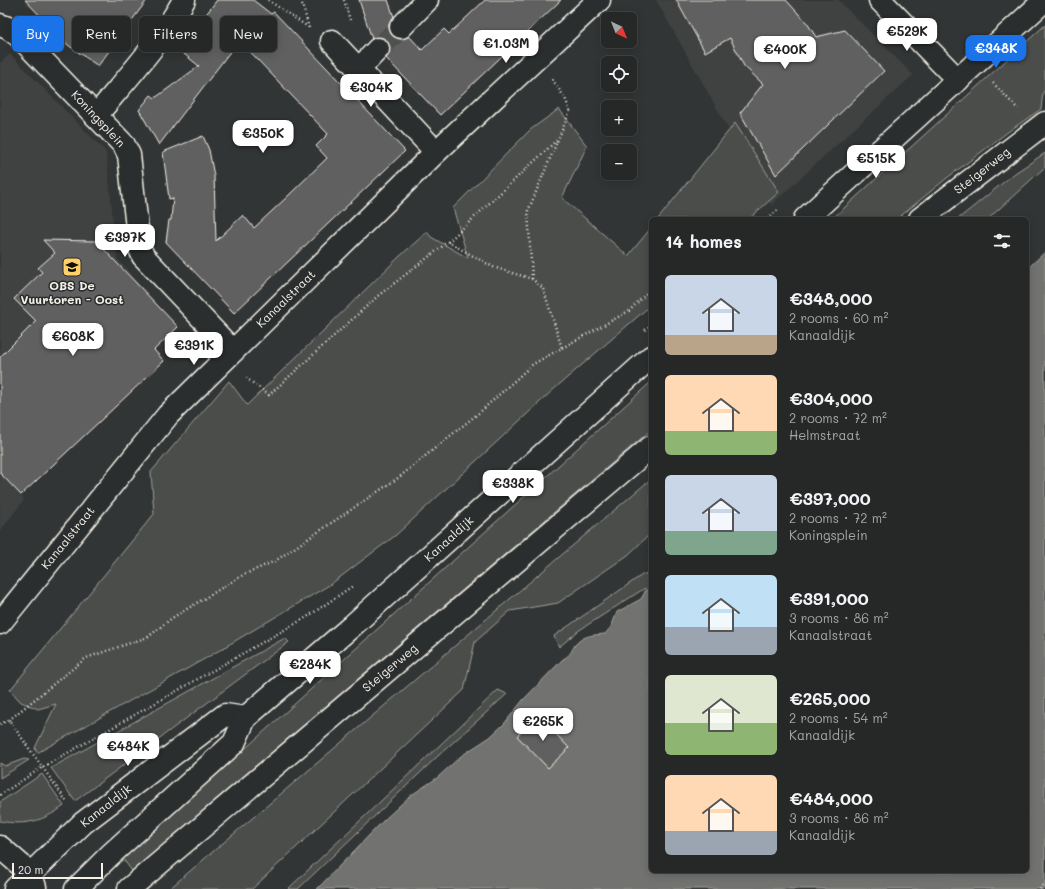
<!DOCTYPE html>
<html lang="en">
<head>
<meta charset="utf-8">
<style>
	:root { --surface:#262828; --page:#2e3030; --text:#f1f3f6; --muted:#a4a6a8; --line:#424445; --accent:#1a73e8 }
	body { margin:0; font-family:Mali,sans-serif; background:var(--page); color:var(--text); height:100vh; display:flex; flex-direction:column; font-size:15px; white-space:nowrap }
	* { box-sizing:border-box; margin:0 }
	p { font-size:13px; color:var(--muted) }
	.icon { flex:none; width:22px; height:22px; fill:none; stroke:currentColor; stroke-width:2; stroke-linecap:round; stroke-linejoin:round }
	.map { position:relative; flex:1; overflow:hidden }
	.panel { position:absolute; left:649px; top:217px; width:380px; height:656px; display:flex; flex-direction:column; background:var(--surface); border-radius:6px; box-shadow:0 2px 10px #0003,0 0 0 1px var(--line) }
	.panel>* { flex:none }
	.top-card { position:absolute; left:12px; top:16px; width:380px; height:36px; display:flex; gap:8px }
	.needle { width:26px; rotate:137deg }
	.fabs { position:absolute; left:601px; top:12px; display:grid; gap:8px }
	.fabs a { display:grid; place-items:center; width:36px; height:36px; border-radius:6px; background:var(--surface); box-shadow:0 2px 10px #0003,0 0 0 1px var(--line); font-size:20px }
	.scale { position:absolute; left:12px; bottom:10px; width:91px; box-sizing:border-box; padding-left:4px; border:2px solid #f4f1e8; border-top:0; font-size:11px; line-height:14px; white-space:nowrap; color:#f4f1e8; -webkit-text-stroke:3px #2a2d2e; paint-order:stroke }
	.price { position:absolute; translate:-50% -34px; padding:0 9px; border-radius:8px; background:#fff; color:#222; font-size:13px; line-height:26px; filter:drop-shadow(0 1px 2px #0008) }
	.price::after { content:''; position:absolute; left:50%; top:24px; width:12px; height:9px; margin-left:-6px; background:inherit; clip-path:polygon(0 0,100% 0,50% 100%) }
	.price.on { background:var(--accent); color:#fff }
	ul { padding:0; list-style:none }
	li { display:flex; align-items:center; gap:12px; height:100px; padding:0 16px }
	li span { display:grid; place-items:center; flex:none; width:112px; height:80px; border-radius:6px; color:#555 }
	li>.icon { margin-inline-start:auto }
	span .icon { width:48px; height:48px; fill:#fffc; stroke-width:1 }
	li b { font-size:17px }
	h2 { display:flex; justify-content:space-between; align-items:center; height:48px; padding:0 16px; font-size:17px }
	.pill { padding:0 14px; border-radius:6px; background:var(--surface); box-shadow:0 2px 10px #0003,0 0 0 1px var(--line); font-size:14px; line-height:36px }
	.pill.on { background:var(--accent); color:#fff }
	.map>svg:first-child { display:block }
</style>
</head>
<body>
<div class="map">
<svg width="1045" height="889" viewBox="0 0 1045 889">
	<rect width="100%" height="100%" fill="#323535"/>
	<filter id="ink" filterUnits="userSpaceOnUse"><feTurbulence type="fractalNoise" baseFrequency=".025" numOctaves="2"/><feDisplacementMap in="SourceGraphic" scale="8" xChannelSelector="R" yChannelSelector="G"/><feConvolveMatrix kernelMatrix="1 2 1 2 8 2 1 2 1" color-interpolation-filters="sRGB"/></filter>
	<g filter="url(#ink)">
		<!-- built -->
		<g fill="#404242">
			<path d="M656,0H838L913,75L771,205Z"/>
			<path d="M10,54L106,152L117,259L178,327L154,350L21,495L24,500L0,531V63Z"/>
		</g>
		<!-- green -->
		<g fill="#4b4d4c" stroke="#a09f9a">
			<path d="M1045,25V90L1043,92L1041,109L1009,131L947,178L897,219H832Z"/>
			<path d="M559,109L587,146L562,198L628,256L651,228V305L553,390L396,535L331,584L208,657L37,753L35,748L56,704L38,709L21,702L10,690L154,514L151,472L229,381L247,405L399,257L427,232L431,237L468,258L453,208L530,130Z"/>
			<path d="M735,123L779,192L749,219H658Z"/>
			<path d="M1045,153V167L988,219H958L1015,173Z"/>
			<path d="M651,382V430L132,871L123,859Z"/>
			<path d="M651,479V533L628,555L558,603L510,611L475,642L464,690L252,889H169Z"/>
			<path d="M648,573L651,578V587L645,592V588L578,631L559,647L554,636L642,575Z"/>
			<path d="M285,638L289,642L75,801L51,768Z"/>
			<path d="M498,690L507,694L439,755L298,889H288Z"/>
			<path d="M24,759L29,760L0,778V763L5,766Z"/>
			<path d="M42,774L64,806C43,821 26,826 0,821V802Z"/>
		</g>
		<!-- water -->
		<path fill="#727370" stroke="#a6a5a0" d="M1045,252V889H317L384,820L410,796L437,778L461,756L490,737L504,724L523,700L563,659C571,655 571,651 575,645C583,635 593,635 605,634L611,627L617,612L641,599L645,592L651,587V871H1027V269Z"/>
		<!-- building -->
		<g fill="#5f605f" stroke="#f4f1e8">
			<path d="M25,0H147L98,66L68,45Z"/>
			<path d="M217,0H253L271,14L274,12L405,151L234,313L166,242L169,220H171L173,198L169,199L163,152L203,136L209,150L214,176L216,241L243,215L254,228L287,197L327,158L316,146L328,134L239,40L159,145L139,110L151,95L155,98L199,66L179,50Z"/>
			<path d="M359,0H388L394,17L389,24V30L392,36L398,39L409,36L422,50L444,29L449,34L485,0H561L440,115L386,58L390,52V45L387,40L381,37L372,39Z"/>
			<path d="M676,0H786L807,23L816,37L845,30L884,71L776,175L740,113L763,84L744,66L730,38L705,52Z"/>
			<path d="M43,240L96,241L178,327L154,350L164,361L21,495L0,473V357L36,321L14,299L42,272L38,268L55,253Z"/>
			<path d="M539,716L569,748L548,768L517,736Z"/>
		</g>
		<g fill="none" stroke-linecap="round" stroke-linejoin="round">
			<!-- minor-tunnel -->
			<path stroke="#4f5150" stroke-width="22" stroke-dasharray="22 11" stroke-linecap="butt" d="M378,49L401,27"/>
			<defs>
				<g id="minor">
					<path d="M880,0L958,80"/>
					<path d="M0,25L8,28L19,36L124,145L129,155L139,246L143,256L233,351"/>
					<path d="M401,27L427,0"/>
					<path d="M332,41L436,152"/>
					<path d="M358,70L378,49"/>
					<path d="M96,116C126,79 161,42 184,0"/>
					<path d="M805,219L1045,0"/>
					<path d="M920,219L1045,123"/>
					<path d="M0,623L168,415L436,152L599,0"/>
					<path d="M0,847L30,873L35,887"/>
					<path d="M15,889L83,823L225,715L245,718"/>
					<path d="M76,889L110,855L234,743L245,718L352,626L651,357"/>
					<path d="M129,889L651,447"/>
				</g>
			</defs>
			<!-- minor casing -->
			<use href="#minor" stroke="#f4f1e8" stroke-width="25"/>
			<!-- path -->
			<g stroke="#f4f1e8" stroke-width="2.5" stroke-dasharray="1 3" stroke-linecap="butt">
				<path d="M268,0L308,27"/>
				<path d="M301,0L309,28"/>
				<path d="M344,0L350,20"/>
				<path d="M993,83L1018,109"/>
				<path d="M768,219L779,209"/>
				<path d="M448,242L557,140"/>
				<path d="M532,279L528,211L570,111L565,98L552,79"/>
				<path d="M645,330L651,325"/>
				<path d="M562,348L629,311L651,289"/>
				<path d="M9,720L86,658L148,637L172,618L243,575L275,561L398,478L480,412L533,364L562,348L543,288L532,279L493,267L448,242L379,295L269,395L245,377"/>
				<path d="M0,724L9,720L67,802"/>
				<path d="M0,795L41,768L307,617L354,585"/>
				<path d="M1040,889L1045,884"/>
			</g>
			<!-- minor -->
			<use href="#minor" stroke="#2a2d2e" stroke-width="22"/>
		</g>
	</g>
	<!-- icons -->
	<defs>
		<symbol id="school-square" viewBox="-11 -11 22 22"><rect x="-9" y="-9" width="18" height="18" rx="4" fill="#ffd166" stroke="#2a2d2e"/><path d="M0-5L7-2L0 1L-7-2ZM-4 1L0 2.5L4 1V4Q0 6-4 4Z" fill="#111"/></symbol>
	</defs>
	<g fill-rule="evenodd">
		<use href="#school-square" x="61" y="256" width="22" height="22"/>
	</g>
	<g text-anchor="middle" stroke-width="3" stroke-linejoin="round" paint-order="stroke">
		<!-- street labels -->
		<g font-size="12" fill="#f4f1e8" stroke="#2a2d2e">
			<text transform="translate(98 119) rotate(47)" y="4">Koningsplein</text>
			<text transform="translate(982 171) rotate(-38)" y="4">Steigerweg</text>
			<text transform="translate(286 299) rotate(-44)" y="4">Kanaalstraat</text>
			<text transform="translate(68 538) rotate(-51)" y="4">Kanaalstraat</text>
			<text transform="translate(449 539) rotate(-42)" y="4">Kanaaldijk</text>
			<text transform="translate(390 668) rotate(-40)" y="4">Steigerweg</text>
			<text transform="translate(106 806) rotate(-38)" y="4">Kanaaldijk</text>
		</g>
		<!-- poi labels -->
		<g font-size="12" font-weight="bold" fill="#f4f1e8" stroke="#2a2d2e">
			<text x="72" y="290">OBS De<tspan x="72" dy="14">Vuurtoren - Oost</tspan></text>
		</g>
	</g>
</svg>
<div class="fabs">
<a><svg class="needle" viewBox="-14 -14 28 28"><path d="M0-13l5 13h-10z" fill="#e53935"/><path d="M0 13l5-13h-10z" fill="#a4a6a8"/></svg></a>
<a><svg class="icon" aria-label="locate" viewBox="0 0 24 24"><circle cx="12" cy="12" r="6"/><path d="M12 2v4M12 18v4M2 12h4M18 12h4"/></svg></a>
<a>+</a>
<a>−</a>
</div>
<div class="scale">20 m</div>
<b class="price" style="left:907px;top:52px">€529K</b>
<b class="price" style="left:506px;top:64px">€1.03M</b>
<b class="price on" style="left:996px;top:69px">€348K</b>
<b class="price" style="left:785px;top:70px">€400K</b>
<b class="price" style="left:371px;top:108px">€304K</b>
<b class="price" style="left:263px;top:154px">€350K</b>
<b class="price" style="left:876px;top:179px">€515K</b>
<b class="price" style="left:125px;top:258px">€397K</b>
<b class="price" style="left:73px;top:357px">€608K</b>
<b class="price" style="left:194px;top:366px">€391K</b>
<b class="price" style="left:513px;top:504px">€338K</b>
<b class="price" style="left:310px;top:685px">€284K</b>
<b class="price" style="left:543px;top:742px">€265K</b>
<b class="price" style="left:128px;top:767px">€484K</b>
<div class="top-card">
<a class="pill on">Buy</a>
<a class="pill">Rent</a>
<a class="pill">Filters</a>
<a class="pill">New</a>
</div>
<section class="panel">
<h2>14 homes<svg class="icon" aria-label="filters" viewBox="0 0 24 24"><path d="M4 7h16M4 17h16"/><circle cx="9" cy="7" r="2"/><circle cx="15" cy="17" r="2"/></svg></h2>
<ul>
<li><span style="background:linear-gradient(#c9d6e8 75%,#b9a48a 0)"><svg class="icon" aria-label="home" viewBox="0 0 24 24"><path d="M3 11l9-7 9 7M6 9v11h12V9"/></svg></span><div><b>€348,000</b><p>2 rooms · 60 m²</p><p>Kanaaldijk</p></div></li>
<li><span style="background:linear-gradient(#ffd9b3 70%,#8fb573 0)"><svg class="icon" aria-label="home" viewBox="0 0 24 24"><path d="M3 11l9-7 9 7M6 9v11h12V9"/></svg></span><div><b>€304,000</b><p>2 rooms · 72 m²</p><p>Helmstraat</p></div></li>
<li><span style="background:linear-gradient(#c9d6e8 70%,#7fa58c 0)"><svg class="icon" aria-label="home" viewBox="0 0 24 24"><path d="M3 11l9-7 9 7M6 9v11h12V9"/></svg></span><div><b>€397,000</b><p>2 rooms · 72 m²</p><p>Koningsplein</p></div></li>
<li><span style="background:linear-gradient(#bfe0f5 65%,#9aa5b1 0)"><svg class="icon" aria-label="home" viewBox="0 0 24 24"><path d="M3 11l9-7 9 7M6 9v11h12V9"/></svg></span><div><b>€391,000</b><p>3 rooms · 86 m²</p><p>Kanaalstraat</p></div></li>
<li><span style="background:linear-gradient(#dfe7d0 60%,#8fb573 0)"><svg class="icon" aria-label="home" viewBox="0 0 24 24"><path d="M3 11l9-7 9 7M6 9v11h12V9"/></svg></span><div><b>€265,000</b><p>2 rooms · 54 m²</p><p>Kanaaldijk</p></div></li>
<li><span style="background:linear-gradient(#ffd9b3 70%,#9aa5b1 0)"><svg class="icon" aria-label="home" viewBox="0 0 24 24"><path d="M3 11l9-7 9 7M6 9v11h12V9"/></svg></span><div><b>€484,000</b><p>3 rooms · 86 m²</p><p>Kanaaldijk</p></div></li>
</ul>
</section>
</div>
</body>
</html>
